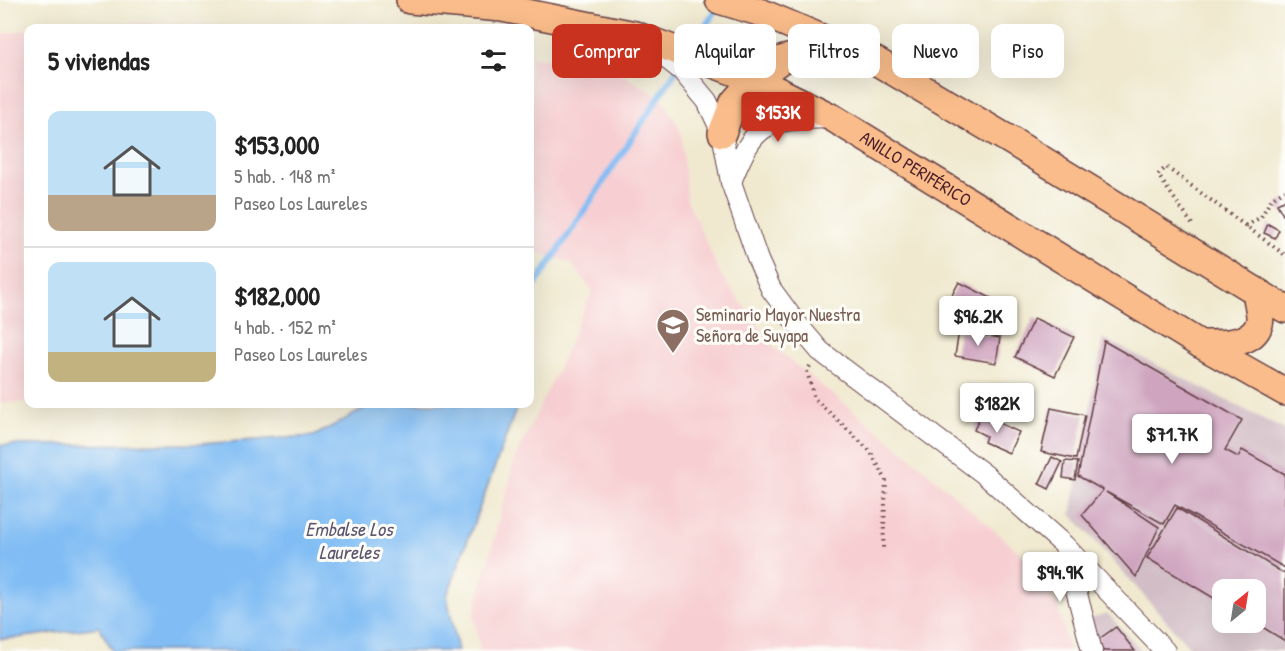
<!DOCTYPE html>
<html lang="es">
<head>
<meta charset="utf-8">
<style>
	:root { --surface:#fff; --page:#f2f2f2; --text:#222; --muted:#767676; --line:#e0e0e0; --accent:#c8321e }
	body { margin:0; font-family:"Patrick Hand",sans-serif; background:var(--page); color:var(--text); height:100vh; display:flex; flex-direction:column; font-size:22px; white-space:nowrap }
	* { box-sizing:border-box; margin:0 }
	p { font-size:20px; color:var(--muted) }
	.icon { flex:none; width:33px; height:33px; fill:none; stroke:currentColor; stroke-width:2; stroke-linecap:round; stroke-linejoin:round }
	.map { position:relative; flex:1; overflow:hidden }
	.details { position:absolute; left:24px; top:24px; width:510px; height:384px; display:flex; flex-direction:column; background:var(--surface); border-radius:12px; box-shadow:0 6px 24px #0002 }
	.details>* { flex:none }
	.banner { position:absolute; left:552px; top:24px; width:570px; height:54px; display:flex; gap:12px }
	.needle { width:39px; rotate:30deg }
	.tools { position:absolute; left:1212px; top:579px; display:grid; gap:12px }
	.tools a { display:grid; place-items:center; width:54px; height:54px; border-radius:12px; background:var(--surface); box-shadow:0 6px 24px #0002; font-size:30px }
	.price { position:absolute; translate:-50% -51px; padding:0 14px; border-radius:6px; background:#fff; color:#222; font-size:20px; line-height:39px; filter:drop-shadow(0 2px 3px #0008) }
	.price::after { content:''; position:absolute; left:50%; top:36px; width:18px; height:14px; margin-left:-9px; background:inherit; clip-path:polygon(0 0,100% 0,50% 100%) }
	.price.current { background:var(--accent); color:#fff }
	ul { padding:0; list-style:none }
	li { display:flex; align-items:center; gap:18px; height:150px; padding:0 24px }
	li+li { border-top:2px solid var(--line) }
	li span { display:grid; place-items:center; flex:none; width:168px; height:120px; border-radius:12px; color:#555 }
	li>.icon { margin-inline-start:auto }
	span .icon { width:72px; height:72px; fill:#fffc; stroke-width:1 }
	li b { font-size:26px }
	h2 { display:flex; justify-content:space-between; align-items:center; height:72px; padding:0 24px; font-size:26px }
	.pill { padding:0 21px; border-radius:12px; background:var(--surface); box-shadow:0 6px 24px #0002; font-size:21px; line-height:54px }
	.pill.current { background:var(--accent); color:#fff }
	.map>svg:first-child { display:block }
</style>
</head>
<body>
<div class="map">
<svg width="1285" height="651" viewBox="0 0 1285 651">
	<rect width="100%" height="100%" fill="#fdfcf7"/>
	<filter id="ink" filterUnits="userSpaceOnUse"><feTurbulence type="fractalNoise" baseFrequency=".0167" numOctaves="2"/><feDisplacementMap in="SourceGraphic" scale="12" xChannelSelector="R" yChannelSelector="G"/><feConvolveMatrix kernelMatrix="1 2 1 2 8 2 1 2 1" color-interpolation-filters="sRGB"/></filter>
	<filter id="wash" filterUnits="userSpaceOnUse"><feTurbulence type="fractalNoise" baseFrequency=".008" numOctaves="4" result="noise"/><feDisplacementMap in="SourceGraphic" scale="24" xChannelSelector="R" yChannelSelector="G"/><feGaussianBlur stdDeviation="1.35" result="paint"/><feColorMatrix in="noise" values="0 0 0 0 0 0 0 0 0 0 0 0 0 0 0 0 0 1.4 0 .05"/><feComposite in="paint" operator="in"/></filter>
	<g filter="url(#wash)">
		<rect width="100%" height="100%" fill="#f0e9cf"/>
		<!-- built -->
		<g fill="#f7cfd2">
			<path d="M67,22L270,28H33Z"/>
			<path d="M28,29V402L0,403V35Z"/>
			<path d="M530,56L616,71L663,99L681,132L687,200L721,275L775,348L907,454L1040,570L1059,612L1069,651H480L474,615L515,458L562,360L592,290L571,263L530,250Z"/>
		</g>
		<!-- industrial -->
		<g fill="#d2bdc6" fill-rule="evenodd">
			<path d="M1103,338L1285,430V651H1193L1071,514ZM1222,590H1256V622H1222Z"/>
			<path d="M1107,613L1142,651H1099L1090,619Z"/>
		</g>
		<!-- water -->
		<path fill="#81bdf4" stroke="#666e90" stroke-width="1.5" d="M373,404H518L447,596L458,651H113L99,627L17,638L0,639V445L199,444L314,436Z"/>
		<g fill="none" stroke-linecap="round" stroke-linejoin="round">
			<!-- stream -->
			<g stroke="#81bdf4" stroke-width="6">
				<path d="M691,47L719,6"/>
				<path d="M530,293L676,71"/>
			</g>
		</g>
		<g id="blocks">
			<!-- building -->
			<g fill="#cfa4bf">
				<path d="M1285,200V213L1283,215L1277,204Z"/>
				<path d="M1268,224L1279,230L1275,238L1264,233Z"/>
				<path d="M959,282L999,302L984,333L943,312Z"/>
				<path d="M1034,318L1074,337L1055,376L1015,357Z"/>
				<path d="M959,331L1000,338L996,363L955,356Z"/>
				<path d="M1104,341L1242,420L1225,450L1238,457L1242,450L1285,474V568L1175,505L1164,524L1106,492L1159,527L1136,577L1082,515L1103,490L1078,476Z"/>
				<path d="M1051,408L1085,415L1076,459L1041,452Z"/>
				<path d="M981,415L1019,432L1009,453L984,442L986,436L974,430Z"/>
				<path d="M1052,457L1062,462L1049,489L1039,484Z"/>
				<path d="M1065,461L1078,462L1075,480L1063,478Z"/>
				<path d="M1177,508L1285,574V641L1256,623V590H1222V603L1147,558Z"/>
				<path d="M1116,627L1135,651H1103L1099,639Z"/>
			</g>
		</g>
	</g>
	<g filter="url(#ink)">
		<use href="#blocks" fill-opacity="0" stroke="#633d44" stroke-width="1.5"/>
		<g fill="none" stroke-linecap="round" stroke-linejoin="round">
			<defs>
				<g id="minor">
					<path d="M652,47L682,71L707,101L722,133L731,182L758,260L771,289L793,319L820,351L984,474L1064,545L1165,651"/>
					<path d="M731,182C756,119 765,121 830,118"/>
					<path d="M1065,548L1092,651"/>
				</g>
				<g id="highway">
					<path id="s1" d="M410,0L502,8L635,35L754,79L833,118L1200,344L1285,392"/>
					<path d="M719,0L762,13L874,60L1013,142L1285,309"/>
					<path d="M722,133L734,102L754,79L781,60L810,52L843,56"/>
					<path d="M1200,344C1217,344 1253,346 1259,324C1262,316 1257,301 1256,291"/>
				</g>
			</defs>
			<!-- minor casing -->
			<use href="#minor" stroke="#633d44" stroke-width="22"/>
			<!-- highway casing -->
			<use href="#highway" stroke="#633d44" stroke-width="30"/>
			<!-- path -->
			<g stroke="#633d44" stroke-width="4" stroke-dasharray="1.5 4.5" stroke-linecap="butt">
				<path d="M1192,224L1158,175L1166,167L1285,255"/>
				<path d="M1246,226L1261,217L1272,198L1285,190"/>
				<path d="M810,366L807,371L814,398L870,451L886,480L883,548"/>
			</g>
			<!-- minor -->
			<use href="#minor" stroke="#fff" stroke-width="20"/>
			<!-- highway -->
			<use href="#highway" stroke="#f9bc8a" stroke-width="27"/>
		</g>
	</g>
	<!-- icons -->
	<defs>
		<symbol id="university-pin" viewBox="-11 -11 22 30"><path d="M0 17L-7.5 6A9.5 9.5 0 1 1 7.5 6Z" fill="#8d6e63" stroke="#fdfcf7"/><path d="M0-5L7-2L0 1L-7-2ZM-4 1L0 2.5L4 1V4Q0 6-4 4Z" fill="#fff"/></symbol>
	</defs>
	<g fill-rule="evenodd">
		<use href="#university-pin" x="654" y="306" width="38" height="52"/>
	</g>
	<g text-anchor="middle" stroke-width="6" stroke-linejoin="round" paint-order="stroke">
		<!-- street labels -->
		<g font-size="18" fill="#4a1f2b" stroke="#fdfcf7">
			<text dy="6" stroke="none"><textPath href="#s1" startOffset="540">ANILLO PERIFÉRICO</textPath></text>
		</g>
		<!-- education labels -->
		<g font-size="18" fill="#785e54" stroke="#fdfcf7" text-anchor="start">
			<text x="696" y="321">Seminario Mayor Nuestra<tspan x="696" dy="21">Señora de Suyapa</tspan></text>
		</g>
		<!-- water labels -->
		<g font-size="20" font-style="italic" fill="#5d5671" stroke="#fdfcf7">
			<text x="349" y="536">Embalse Los<tspan x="349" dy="23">Laureles</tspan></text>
		</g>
	</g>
</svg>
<div class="tools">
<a><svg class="needle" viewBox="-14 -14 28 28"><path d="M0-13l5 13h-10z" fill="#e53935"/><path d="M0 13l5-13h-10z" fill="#767676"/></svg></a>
</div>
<b class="price current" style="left:778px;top:143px">$153K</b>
<b class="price" style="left:978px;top:347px">$96.2K</b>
<b class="price" style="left:997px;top:434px">$182K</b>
<b class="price" style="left:1172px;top:465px">$71.7K</b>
<b class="price" style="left:1060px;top:603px">$94.9K</b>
<div class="banner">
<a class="pill current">Comprar</a>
<a class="pill">Alquilar</a>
<a class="pill">Filtros</a>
<a class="pill">Nuevo</a>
<a class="pill">Piso</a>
</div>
<section class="details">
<h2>5 viviendas<svg class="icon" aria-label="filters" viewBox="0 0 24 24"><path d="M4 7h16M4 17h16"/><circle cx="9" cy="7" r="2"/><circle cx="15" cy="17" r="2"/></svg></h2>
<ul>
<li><span style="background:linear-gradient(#bfe0f5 70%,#b9a48a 0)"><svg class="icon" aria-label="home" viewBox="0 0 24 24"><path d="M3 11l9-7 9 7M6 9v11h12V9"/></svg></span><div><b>$153,000</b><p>5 hab. · 148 m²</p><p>Paseo Los Laureles</p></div></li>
<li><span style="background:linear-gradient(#bfe0f5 75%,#c2b280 0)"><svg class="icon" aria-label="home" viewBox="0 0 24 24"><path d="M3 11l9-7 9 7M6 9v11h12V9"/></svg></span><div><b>$182,000</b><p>4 hab. · 152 m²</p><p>Paseo Los Laureles</p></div></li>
</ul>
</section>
</div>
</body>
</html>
